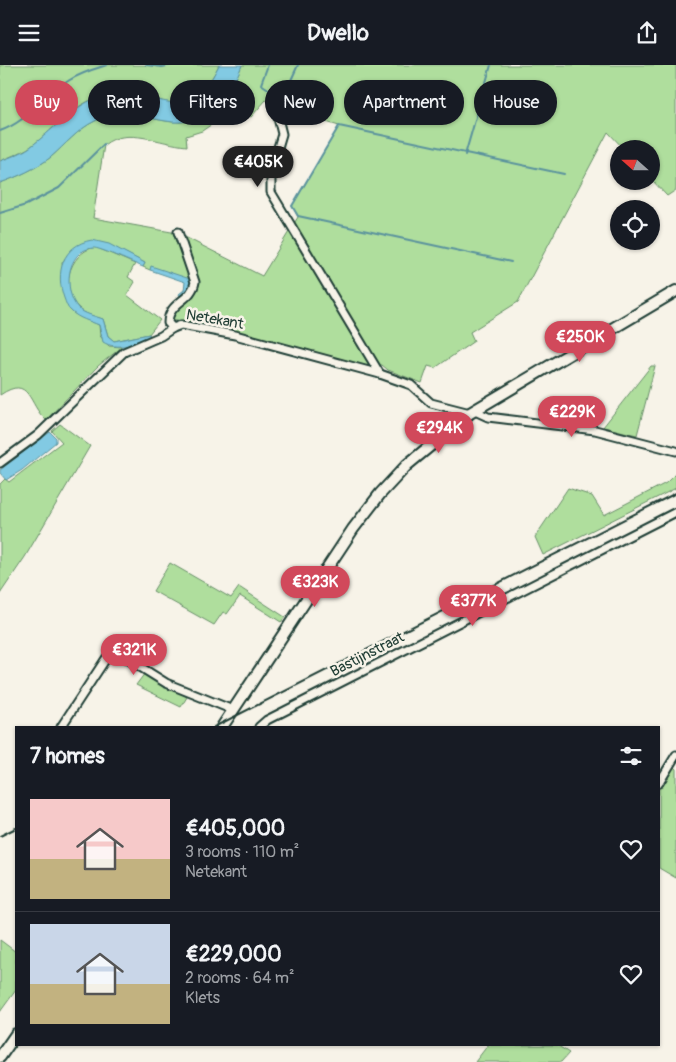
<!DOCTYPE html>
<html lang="en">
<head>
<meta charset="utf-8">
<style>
	:root { --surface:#171b24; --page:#242831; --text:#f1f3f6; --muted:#9ea1a6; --line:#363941; --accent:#d1495b }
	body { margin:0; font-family:Pangolin,sans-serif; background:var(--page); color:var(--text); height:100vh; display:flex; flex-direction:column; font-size:19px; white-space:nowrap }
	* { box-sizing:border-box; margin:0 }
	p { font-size:16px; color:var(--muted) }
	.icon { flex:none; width:28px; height:28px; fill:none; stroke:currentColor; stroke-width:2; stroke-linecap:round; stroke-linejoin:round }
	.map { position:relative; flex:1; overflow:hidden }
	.details { position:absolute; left:15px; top:661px; width:645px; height:320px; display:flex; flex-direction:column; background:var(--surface); border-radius:0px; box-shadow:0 1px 4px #0004 }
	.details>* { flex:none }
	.hud { position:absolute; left:15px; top:15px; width:646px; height:45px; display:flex; gap:10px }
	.needle { width:32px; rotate:291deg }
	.fabs { position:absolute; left:610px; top:75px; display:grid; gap:10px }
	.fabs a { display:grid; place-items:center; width:50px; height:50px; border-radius:50%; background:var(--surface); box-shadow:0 1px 4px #0004; font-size:25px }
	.price { position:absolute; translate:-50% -42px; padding:0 11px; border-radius:18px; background:var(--accent); color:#fff; font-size:16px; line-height:32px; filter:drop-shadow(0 1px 2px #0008) }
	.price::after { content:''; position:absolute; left:50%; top:30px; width:15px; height:11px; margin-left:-8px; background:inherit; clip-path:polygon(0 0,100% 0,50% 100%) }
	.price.selected { background:#222; color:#fff }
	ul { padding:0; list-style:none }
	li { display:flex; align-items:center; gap:15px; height:125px; padding:0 15px }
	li+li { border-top:1px solid var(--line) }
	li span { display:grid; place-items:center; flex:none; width:140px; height:100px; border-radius:0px; color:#555 }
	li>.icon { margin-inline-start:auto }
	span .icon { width:60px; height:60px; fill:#fffc; stroke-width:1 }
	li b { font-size:21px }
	h2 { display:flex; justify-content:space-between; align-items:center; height:60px; padding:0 15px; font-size:21px }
	.tag { padding:0 18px; border-radius:22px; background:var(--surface); box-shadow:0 1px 4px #0004; font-size:18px; line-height:45px }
	.tag.selected { background:var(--accent); color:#fff }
	header { display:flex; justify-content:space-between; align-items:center; height:65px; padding:0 15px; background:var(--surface); font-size:22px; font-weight:700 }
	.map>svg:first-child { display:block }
</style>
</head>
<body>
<header><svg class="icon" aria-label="menu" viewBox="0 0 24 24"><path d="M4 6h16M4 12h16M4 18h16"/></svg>Dwello<svg class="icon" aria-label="share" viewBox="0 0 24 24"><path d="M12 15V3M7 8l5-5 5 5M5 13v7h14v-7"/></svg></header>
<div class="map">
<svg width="676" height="997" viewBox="0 0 676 997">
	<rect width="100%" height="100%" fill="#f7f3e8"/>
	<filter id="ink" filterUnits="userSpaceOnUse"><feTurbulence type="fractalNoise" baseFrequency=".02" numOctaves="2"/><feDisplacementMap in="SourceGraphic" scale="10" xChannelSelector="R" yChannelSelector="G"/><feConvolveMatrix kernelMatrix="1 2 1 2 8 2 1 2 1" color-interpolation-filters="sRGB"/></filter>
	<g filter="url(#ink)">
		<!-- green -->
		<g fill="#afde9d" stroke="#678e68" fill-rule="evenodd">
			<path d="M0,0H219C183,73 155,16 102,31C75,38 55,63 34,79C24,87 11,91 0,96Z"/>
			<path d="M242,0H676V125L667,131L651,114V84H624L608,67L518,237L470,267L474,276L435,303L428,301L422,318L388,305L382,300L365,301L234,267L172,254V249L191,216L152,202L150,205L143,202L145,198C115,184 86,160 62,198L67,240L73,248L99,260L100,271L109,281L122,282L98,301L46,355C28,340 31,309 0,330V118C17,112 37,103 51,92C65,80 78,64 95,56C121,42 146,54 173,57C206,60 232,27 242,0ZM273,27L281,43L339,61L292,141L298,152L262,211L177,168L93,153L104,80C127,61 160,79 187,81L186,71L202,66L231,46L251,52Z"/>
			<path d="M95,182L135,199L128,212L135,217L127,230L160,255L149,269L114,276L108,271L103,254C96,252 87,250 81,245C58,227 68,188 95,182Z"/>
			<path d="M651,301H655L637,370L603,362Z"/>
			<path d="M60,359L90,381L25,492L0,529V419L5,414L9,417L62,377L52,366Z"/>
			<path d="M676,408V423L543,490L535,472L568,423L592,431L604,450L666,418Z"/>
			<path d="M170,498L231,533L239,522L285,552L281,557L240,531L227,549L223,547L214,560L153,526Z"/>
			<path d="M145,608L187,632L181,642L136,620Z"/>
			<path d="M673,701L676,704V813L659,803V724Z"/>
			<path d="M0,875L16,887V925L0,947Z"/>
			<path d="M488,980H557L569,988L561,997H475Z"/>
		</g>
		<!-- water -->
		<g fill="#82cae3" stroke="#5a929d">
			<path d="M219,0H242C232,27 206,60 173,57C146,54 121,42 95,56C78,64 65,80 51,92C37,103 17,112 0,118V96C11,92 25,87 34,79C55,63 75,39 102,31C154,16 184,72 219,0Z"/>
			<path d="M92,175L109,179L145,198L143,202C135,199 99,182 93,183C66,185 63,226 78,243C84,249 95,251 103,254L108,271L114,276L149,269L151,272C137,279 117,286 103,277L99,260C90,256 79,254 71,246C67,243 66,238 64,233C55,208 62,180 92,175Z"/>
			<path d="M151,201L190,214L191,222L181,233L179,229L184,225L185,217L150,205Z"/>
			<path d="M50,367L56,373V377L22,405L6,415L0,408V405Z"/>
		</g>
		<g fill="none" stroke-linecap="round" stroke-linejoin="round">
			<!-- stream -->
			<g stroke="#5a929d" stroke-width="2">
				<path d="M146,0L162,2L172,0"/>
				<path d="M268,0L261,19L273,27"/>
				<path d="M281,43V37L298,0"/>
				<path d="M0,66C27,57 44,31 68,16C80,8 94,4 107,0"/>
				<path d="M465,90L491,0"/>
				<path d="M0,148L26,140L59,123L104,79"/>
				<path d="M511,197L298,151L292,141L339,61L564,109"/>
			</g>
			<defs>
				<g id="street">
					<path d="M274,37L282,69L271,106V127L380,309"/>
					<path d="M173,263L168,258C168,237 192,236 195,217L178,167"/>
					<path d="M475,346L488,352L595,365L676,386"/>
					<path d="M0,398L38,370L124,287L161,271L173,263L181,260L235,270L380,309L411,320L431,338L470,348"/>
					<path d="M61,662L107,592L113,587L118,588L166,618L233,645"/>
					<path d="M259,662L267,655L676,447"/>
					<path d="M659,718L676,690"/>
				</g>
				<g id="secondary">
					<path d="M222,662L353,464L380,429L407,400L470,348L676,226"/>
					<path d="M0,992L16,969"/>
				</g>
			</defs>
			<!-- street casing -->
			<use href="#street" stroke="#1f3d34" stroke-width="11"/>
			<!-- secondary casing -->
			<use href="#secondary" stroke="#1f3d34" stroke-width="14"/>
			<!-- street -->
			<use href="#street" stroke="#f7f3e8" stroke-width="7"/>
			<!-- secondary -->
			<use href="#secondary" stroke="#f7f3e8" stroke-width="10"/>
			<!-- rail -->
			<g stroke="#1f3d34" stroke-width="2">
				<path d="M214,662L676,428"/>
				<path d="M0,771L16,763"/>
			</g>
		</g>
	</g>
	<g text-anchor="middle" stroke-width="5" stroke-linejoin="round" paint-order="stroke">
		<!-- street labels -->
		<g font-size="15" fill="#1f3d34" stroke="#f7f3e8">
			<text transform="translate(215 254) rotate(10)" y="5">Netekant</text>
			<text transform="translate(367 589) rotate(-27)" y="5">Bastijnstraat</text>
		</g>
	</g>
</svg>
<div class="fabs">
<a><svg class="needle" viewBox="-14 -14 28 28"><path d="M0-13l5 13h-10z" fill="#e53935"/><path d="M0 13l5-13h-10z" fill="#9ea1a6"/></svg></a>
<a><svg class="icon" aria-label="locate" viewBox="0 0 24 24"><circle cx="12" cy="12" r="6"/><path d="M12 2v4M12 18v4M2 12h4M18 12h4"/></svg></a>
</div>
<b class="price selected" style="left:258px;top:123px">€405K</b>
<b class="price" style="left:580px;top:298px">€250K</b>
<b class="price" style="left:572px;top:373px">€229K</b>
<b class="price" style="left:439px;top:389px">€294K</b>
<b class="price" style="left:315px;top:543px">€323K</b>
<b class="price" style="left:473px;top:562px">€377K</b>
<b class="price" style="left:134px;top:611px">€321K</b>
<div class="hud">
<a class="tag selected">Buy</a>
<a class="tag">Rent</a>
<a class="tag">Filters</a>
<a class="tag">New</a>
<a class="tag">Apartment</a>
<a class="tag">House</a>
</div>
<section class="details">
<h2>7 homes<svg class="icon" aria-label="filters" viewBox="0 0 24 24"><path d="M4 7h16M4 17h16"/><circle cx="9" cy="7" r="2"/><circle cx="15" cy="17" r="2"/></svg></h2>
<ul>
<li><span style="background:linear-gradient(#f6c9c9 60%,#c2b280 0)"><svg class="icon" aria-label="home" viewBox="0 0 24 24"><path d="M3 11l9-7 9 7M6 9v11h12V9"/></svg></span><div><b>€405,000</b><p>3 rooms · 110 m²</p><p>Netekant</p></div><svg class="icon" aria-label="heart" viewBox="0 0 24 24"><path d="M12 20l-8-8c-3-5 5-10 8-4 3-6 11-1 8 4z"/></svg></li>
<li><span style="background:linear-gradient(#c9d6e8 60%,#c2b280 0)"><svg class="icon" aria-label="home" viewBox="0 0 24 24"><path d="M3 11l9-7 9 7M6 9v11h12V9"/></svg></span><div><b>€229,000</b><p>2 rooms · 64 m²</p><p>Klets</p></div><svg class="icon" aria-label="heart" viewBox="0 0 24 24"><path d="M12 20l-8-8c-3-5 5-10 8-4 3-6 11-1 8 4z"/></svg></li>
</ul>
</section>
</div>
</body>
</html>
